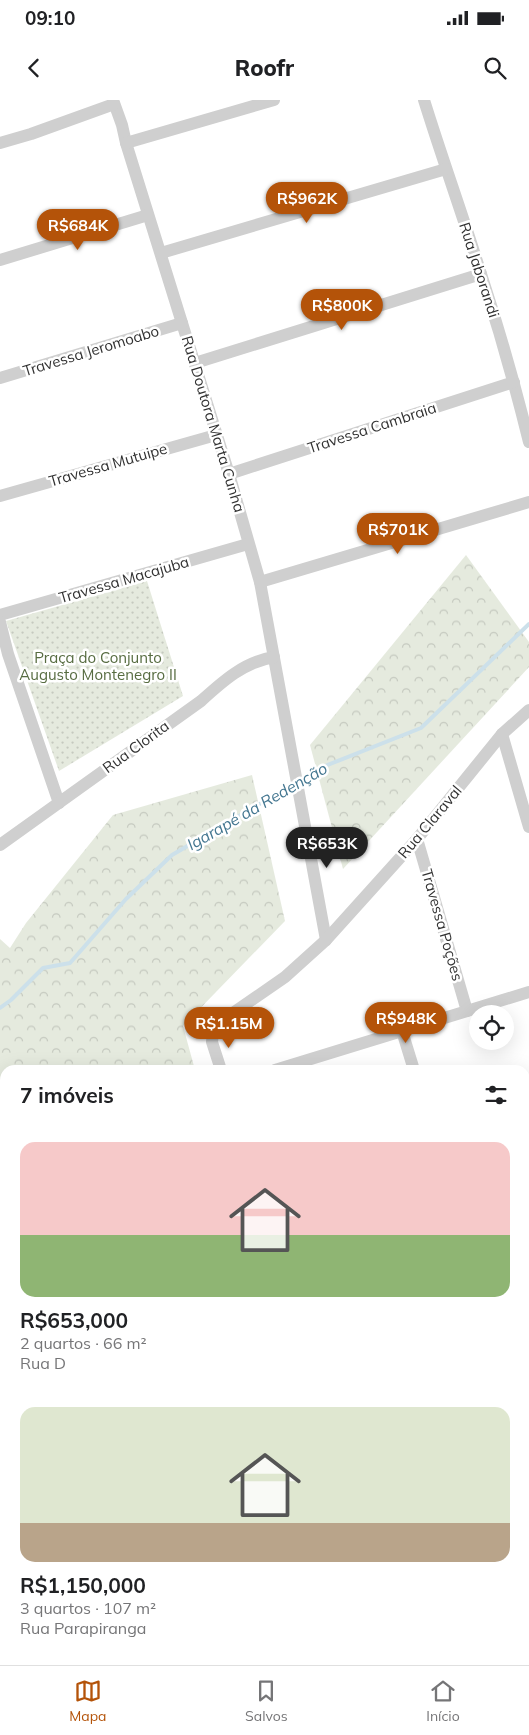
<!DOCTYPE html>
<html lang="pt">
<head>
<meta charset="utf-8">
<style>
	:root { --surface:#fff; --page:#f6f6f6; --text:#202124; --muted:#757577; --line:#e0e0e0; --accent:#b45309 }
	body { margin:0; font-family:Mulish,sans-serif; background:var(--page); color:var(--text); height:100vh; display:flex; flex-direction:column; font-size:19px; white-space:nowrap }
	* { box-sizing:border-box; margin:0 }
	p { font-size:16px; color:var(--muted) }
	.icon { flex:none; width:28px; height:28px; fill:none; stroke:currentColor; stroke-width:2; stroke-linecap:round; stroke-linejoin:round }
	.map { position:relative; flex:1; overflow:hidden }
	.side { position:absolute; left:0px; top:965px; width:530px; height:600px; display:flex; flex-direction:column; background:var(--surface); border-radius:15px 15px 0 0; box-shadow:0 5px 20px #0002 }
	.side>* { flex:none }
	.controls { position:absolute; left:469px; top:905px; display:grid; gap:10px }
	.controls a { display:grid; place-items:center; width:45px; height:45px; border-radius:50%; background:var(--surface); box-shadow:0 5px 20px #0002; font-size:25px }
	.price { position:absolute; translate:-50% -42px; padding:0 11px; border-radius:18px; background:var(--accent); color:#fff; font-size:16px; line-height:32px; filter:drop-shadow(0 1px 2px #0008) }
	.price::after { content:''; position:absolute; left:50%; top:30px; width:15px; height:11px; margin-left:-8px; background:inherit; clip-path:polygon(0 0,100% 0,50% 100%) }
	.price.active { background:#222; color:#fff }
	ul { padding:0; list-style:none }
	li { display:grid; align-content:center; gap:10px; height:265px; padding:0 20px }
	li span { display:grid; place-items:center; height:155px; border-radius:15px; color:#555 }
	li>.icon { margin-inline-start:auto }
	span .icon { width:90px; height:90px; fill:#fffc; stroke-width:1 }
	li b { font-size:21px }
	h2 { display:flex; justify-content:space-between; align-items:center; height:60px; padding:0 20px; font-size:21px }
	.status { display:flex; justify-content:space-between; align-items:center; height:35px; padding:0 25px; background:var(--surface); direction:ltr }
	.status svg { height:14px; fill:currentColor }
	header { display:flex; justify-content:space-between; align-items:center; height:65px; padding:0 20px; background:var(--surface); font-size:22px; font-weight:800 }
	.tab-bar { display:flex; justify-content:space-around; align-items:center; height:70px; border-top:1px solid var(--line); background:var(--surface); font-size:14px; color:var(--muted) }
	.tab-bar a { display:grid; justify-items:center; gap:2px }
	.tab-bar .active { color:var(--accent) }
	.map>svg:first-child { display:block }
</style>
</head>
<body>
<div class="status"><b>09:10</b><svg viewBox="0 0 49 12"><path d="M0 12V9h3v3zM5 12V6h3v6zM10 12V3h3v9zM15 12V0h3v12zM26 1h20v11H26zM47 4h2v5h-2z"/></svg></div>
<header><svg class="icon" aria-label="back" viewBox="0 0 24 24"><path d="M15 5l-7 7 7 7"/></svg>Roofr<svg class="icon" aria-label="search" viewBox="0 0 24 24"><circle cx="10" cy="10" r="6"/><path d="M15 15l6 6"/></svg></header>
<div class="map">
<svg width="529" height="1565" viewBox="0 0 529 1565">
	<defs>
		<pattern id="forest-crowns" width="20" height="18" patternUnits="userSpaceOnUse" patternTransform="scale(1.25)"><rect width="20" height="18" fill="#e5eade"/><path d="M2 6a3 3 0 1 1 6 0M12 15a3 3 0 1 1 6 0" fill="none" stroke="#c5c9bf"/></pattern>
		<pattern id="park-dots" width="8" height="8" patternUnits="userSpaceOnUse" patternTransform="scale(1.25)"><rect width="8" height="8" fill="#e5eade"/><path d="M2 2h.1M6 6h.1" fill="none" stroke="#c5c9bf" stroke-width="1.8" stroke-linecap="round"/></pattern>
	</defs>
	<rect width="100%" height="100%" fill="#fff"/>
	<!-- forest -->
	<g fill="url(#forest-crowns)">
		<path d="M466,455L529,542V567L343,769L310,645Z"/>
		<path d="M252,675L285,821L183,926L195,970H5V1025L0,1026V839L10,848L26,823L113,715Z"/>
		<path d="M0,1120L5,1122V1189H0Z"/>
	</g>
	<!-- park -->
	<path fill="url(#park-dots)" d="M147,481L183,596L59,671L6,521Z"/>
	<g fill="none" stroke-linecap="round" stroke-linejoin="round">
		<!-- stream -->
		<g stroke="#cce0ea" stroke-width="4">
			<path d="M300,681L325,666L421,628L529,524"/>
			<path d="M0,908L11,900L43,868L70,863L126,799L172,755L294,684"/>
		</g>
		<!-- minor -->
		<g stroke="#cfcfcf" stroke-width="12">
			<path d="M113,0L122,25L126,43L229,374L260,482L326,840"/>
			<path d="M424,0C442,58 463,116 481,174C499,229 515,285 529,342"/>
			<path d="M0,43L31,34L114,4"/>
			<path d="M126,43L274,0"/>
			<path d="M161,153L446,69"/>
			<path d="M0,160L148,115"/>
			<path d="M195,263L481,174"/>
			<path d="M0,278L182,223"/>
			<path d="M229,374L514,282"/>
			<path d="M0,396L216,335"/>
			<path d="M260,482L529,402"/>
			<path d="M0,515L248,444"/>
			<path d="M0,522L8,554L59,703"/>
			<path d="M502,634L529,727"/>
			<path d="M417,739L467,911"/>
			<path d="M0,745L201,601C223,581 244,562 274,557"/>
			<path d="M402,931L414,970"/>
			<path d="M221,970L212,942L213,933L220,922L285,877L326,840L417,739L502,634L529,610"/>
			<path d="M275,970L529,892"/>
			<path d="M525,1013L529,1011"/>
			<path d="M525,1129L529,1128"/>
			<path d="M525,1248L529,1247"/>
			<path d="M0,1273L5,1272"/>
			<path d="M525,1348L529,1362"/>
			<path d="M525,1386L529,1388"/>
			<path d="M39,1565L40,1560"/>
			<path d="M129,1565L130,1560"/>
			<path d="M221,1565L222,1560"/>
			<path d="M311,1565L312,1560"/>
			<path d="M403,1565V1560"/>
			<path d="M491,1565V1560"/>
		</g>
	</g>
	<g text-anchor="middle" stroke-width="5" stroke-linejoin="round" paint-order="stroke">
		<!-- street labels -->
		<g font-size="15" fill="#323232" stroke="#fff">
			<text transform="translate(479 170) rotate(72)" y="5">Rua Jaborandi</text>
			<text transform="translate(91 251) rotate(-17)" y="5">Travessa Jeromoabo</text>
			<text transform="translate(213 324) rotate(73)" y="5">Rua Doutora Marta Cunha</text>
			<text transform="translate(372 328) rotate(-18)" y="5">Travessa Cambraia</text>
			<text transform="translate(108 365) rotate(-16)" y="5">Travessa Mutuipe</text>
			<text transform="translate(124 480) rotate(-16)" y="5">Travessa Macajuba</text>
			<text transform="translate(136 647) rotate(-36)" y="5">Rua Clorita</text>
			<text transform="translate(430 722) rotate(-50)" y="5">Rua Claraval</text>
			<text transform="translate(442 825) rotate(74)" y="5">Travessa Poções</text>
		</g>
		<!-- park labels -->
		<g font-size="15" fill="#576c41" stroke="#fff">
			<text x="98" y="563">Praça do Conjunto<tspan x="98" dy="17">Augusto Montenegro II</tspan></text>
		</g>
		<!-- water labels -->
		<g font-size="16" font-style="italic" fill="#437690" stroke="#fff">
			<text transform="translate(257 706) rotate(-30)" y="6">Igarapé da Redenção</text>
		</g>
	</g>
</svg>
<div class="controls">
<a><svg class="icon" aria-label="locate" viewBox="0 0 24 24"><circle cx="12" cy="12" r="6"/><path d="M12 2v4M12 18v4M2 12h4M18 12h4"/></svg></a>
</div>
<b class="price" style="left:307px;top:124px">R$962K</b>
<b class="price" style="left:78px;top:151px">R$684K</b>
<b class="price" style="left:342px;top:231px">R$800K</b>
<b class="price" style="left:398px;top:455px">R$701K</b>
<b class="price active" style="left:327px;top:769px">R$653K</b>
<b class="price" style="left:406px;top:944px">R$948K</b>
<b class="price" style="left:229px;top:949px">R$1.15M</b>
<section class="side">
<h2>7 imóveis<svg class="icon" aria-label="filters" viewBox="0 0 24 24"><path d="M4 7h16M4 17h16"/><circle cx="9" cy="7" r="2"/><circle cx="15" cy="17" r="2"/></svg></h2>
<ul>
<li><span style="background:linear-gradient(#f6c9c9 60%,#8fb573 0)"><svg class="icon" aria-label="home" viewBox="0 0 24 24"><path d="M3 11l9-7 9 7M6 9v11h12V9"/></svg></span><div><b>R$653,000</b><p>2 quartos · 66 m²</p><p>Rua D</p></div></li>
<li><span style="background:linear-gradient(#dfe7d0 75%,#b9a48a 0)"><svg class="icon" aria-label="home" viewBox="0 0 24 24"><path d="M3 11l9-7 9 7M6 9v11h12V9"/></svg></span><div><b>R$1,150,000</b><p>3 quartos · 107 m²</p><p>Rua Parapiranga</p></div></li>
</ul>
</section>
</div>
<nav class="tab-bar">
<a class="active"><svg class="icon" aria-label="map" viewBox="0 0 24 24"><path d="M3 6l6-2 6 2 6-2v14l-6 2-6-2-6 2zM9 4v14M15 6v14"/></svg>Mapa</a>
<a><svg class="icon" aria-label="saved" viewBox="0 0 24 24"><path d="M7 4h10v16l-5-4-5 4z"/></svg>Salvos</a>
<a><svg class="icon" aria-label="home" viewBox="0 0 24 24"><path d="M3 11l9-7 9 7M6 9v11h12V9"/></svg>Início</a>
</nav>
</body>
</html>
